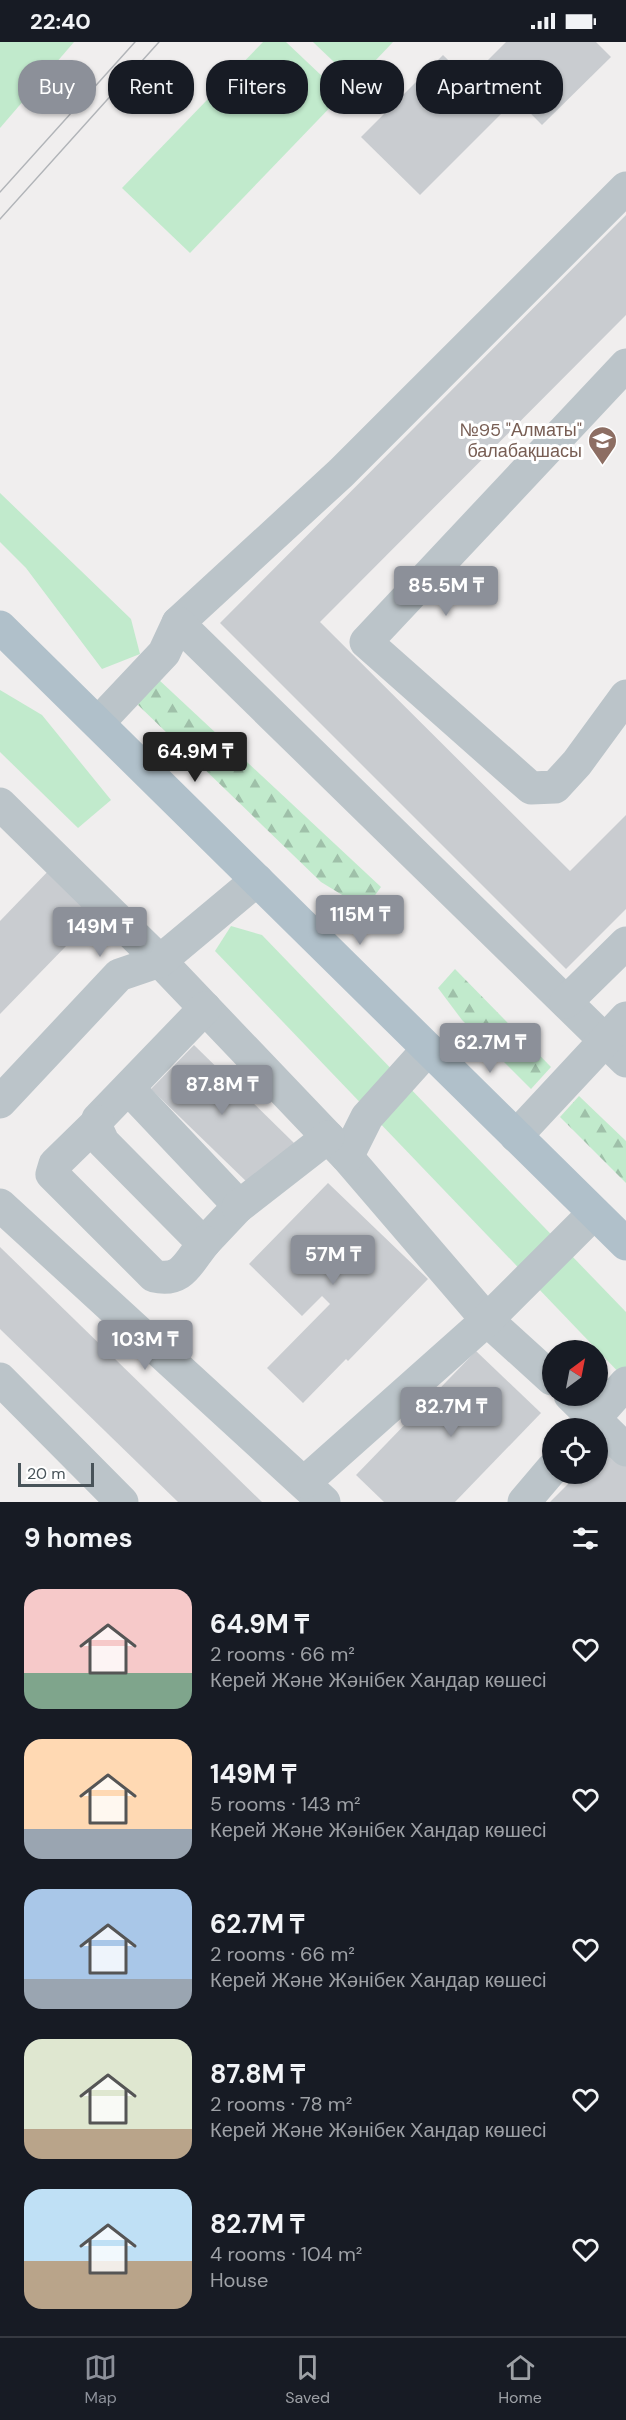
<!DOCTYPE html>
<html lang="en">
<head>
<meta charset="utf-8">
<style>
	:root { --surface:#171b24; --page:#20242c; --text:#f1f3f6; --muted:#9ea1a6; --line:#363941; --accent:#8c9099 }
	body { margin:0; font-family:"DM Sans",sans-serif; background:var(--page); color:var(--text); height:100vh; display:flex; flex-direction:column; font-size:22px; white-space:nowrap }
	* { box-sizing:border-box; margin:0 }
	p { font-size:20px; color:var(--muted) }
	.icon { flex:none; width:33px; height:33px; fill:none; stroke:currentColor; stroke-width:2; stroke-linecap:round; stroke-linejoin:round }
	.map { position:relative; height:1460px; overflow:hidden }
	.sheet { display:flex; flex-direction:column; background:var(--surface); flex:1 }
	.sheet>* { flex:none }
	.banner { position:absolute; left:18px; top:18px; width:591px; height:54px; display:flex; gap:12px }
	.needle { width:39px; rotate:32deg }
	.controls { position:absolute; left:542px; top:1298px; display:grid; gap:12px }
	.controls a { display:grid; place-items:center; width:66px; height:66px; border-radius:50%; background:var(--surface); box-shadow:0 2px 4px #0004; font-size:30px }
	.scale { position:absolute; left:18px; bottom:15px; width:76px; box-sizing:border-box; padding-left:6px; border:3px solid #485359; border-top:0; font-size:16px; line-height:21px; white-space:nowrap; color:#485359; -webkit-text-stroke:4px #fff; paint-order:stroke }
	.price { position:absolute; translate:-50% -51px; padding:0 14px; border-radius:6px; background:var(--accent); color:#fff; font-size:20px; line-height:39px; filter:drop-shadow(0 2px 3px #0008) }
	.price::after { content:''; position:absolute; left:50%; top:36px; width:18px; height:14px; margin-left:-9px; background:inherit; clip-path:polygon(0 0,100% 0,50% 100%) }
	.price.selected { background:#222; color:#fff }
	ul { padding:0; list-style:none }
	li { display:flex; align-items:center; gap:18px; height:150px; padding:0 24px }
	li span { display:grid; place-items:center; flex:none; width:168px; height:120px; border-radius:18px; color:#555 }
	li>.icon { margin-inline-start:auto }
	span .icon { width:72px; height:72px; fill:#fffc; stroke-width:1 }
	li b { font-size:26px }
	h2 { display:flex; justify-content:space-between; align-items:center; height:72px; padding:0 24px; font-size:26px }
	.tag { padding:0 21px; border-radius:24px; background:var(--surface); box-shadow:0 2px 4px #0004; font-size:21px; line-height:54px }
	.tag.selected { background:var(--accent); color:#fff }
	.status { display:flex; justify-content:space-between; align-items:center; height:42px; padding:0 30px; background:var(--surface); direction:ltr }
	.status svg { height:16px; fill:currentColor }
	.dock { display:flex; justify-content:space-around; align-items:center; height:84px; border-top:2px solid var(--line); background:var(--surface); font-size:16px; color:var(--muted) }
	.dock a { display:grid; justify-items:center; gap:3px }
	.dock .selected { color:var(--accent) }
	.map>svg:first-child { display:block }
</style>
</head>
<body>
<div class="status"><b>22:40</b><svg viewBox="0 0 49 12"><path d="M0 12V9h3v3zM5 12V6h3v6zM10 12V3h3v9zM15 12V0h3v12zM26 1h20v11H26zM47 4h2v5h-2z"/></svg></div>
<div class="map">
<svg width="626" height="1460" viewBox="0 0 626 1460">
	<defs>
		<pattern id="forest-firs" width="22" height="20" patternUnits="userSpaceOnUse" patternTransform="scale(1.5)"><rect width="22" height="20" fill="#c1eacc"/><path d="M5 1l3.5 6h-7zM16 11l3.5 6h-7z" fill="#9fc0a9"/></pattern>
	</defs>
	<rect width="100%" height="100%" fill="#f0eeee"/>
	<!-- green -->
	<g fill="#c1eacc">
		<path d="M0,0H74L0,86Z"/>
		<path d="M263,0H286L342,53L190,211L122,146Z"/>
		<path d="M313,0H393L355,40Z"/>
		<path d="M0,451L131,577L140,612L102,627L26,526L0,500Z"/>
		<path d="M0,648L42,673L111,758L78,786L0,710Z"/>
		<path d="M231,884L262,893L626,1270V1338L215,909Z"/>
	</g>
	<!-- forest -->
	<g fill="url(#forest-firs)">
		<path d="M158,637L381,845L365,867L321,840L136,661Z"/>
		<path d="M455,927L551,1025L531,1047L462,978L438,946Z"/>
		<path d="M579,1054L626,1099V1141L560,1075Z"/>
	</g>
	<!-- building -->
	<g fill="#c9ccd0">
		<path d="M506,0H596L611,15L542,83L483,23Z"/>
		<path d="M443,13L502,71L420,153L361,95Z"/>
		<path d="M626,173V273L320,580L570,829L626,773V867L566,927L220,581Z"/>
		<path d="M55,822L102,867L0,972V879Z"/>
		<path d="M194,1003L294,1101L251,1144L151,1047Z"/>
		<path d="M328,1141L428,1237L348,1319L346,1317L303,1361L267,1326L330,1262L322,1254L302,1274L249,1222Z"/>
		<path d="M0,1205L262,1460H178L0,1287Z"/>
		<path d="M476,1309L541,1371L455,1460H384L356,1433Z"/>
		<path d="M607,1403L626,1422V1460H550L579,1431H597V1413Z"/>
	</g>
	<g fill="none" stroke-linecap="round" stroke-linejoin="round">
		<!-- minor -->
		<g stroke="#bbc4c9" stroke-width="33">
			<path d="M626,323L366,600L531,746L555,745L577,721L626,654"/>
			<path d="M178,581L341,431L626,146"/>
			<path d="M98,681L164,611L178,581L626,1019"/>
			<path d="M0,762L160,919L347,1115L487,1278L552,1337"/>
			<path d="M566,960L626,901"/>
			<path d="M128,1046L229,1153L238,1165L205,1200L193,1191L103,1100L97,1087L98,1077L205,966"/>
			<path d="M0,1060L119,933L160,919L257,838"/>
			<path d="M98,1080L55,1122L52,1132L154,1234C183,1241 188,1220 205,1200"/>
			<path d="M516,1094L626,976"/>
			<path d="M347,1115L367,1075L428,1007"/>
			<path d="M0,1163L324,1460"/>
			<path d="M238,1165L328,1095"/>
			<path d="M0,1337L122,1460"/>
			<path d="M570,1353L626,1408"/>
			<path d="M586,1386L626,1341"/>
			<path d="M305,1440L487,1278L594,1171"/>
			<path d="M524,1460L552,1427"/>
		</g>
		<!-- major -->
		<path stroke="#b0c0ca" stroke-width="33" d="M0,585L626,1202"/>
		<!-- tram -->
		<g stroke="#b1b4b8" stroke-width="1.5">
			<path d="M0,150L135,0"/>
			<path d="M0,177L159,0"/>
		</g>
	</g>
	<!-- icons -->
	<defs>
		<symbol id="school-pin" viewBox="-11 -11 22 30"><path d="M0 17L-7.5 6A9.5 9.5 0 1 1 7.5 6Z" fill="#8d6e63" stroke="#fff"/><path d="M0-5L7-2L0 1L-7-2ZM-4 1L0 2.5L4 1V4Q0 6-4 4Z" fill="#fff"/></symbol>
	</defs>
	<g fill-rule="evenodd">
		<use href="#school-pin" x="586" y="382" width="33" height="45"/>
	</g>
	<g text-anchor="middle" stroke-width="6" stroke-linejoin="round" paint-order="stroke">
		<!-- education labels -->
		<g font-size="18" fill="#785e54" stroke="#fff" text-anchor="end">
			<text x="582" y="394">№95 "Алматы"<tspan x="582" dy="21">балабақшасы</tspan></text>
		</g>
	</g>
</svg>
<div class="controls">
<a><svg class="needle" viewBox="-14 -14 28 28"><path d="M0-13l5 13h-10z" fill="#e53935"/><path d="M0 13l5-13h-10z" fill="#9ea1a6"/></svg></a>
<a><svg class="icon" aria-label="locate" viewBox="0 0 24 24"><circle cx="12" cy="12" r="6"/><path d="M12 2v4M12 18v4M2 12h4M18 12h4"/></svg></a>
</div>
<div class="scale">20 m</div>
<b class="price" style="left:446px;top:575px">85.5M ₸</b>
<b class="price selected" style="left:195px;top:741px">64.9M ₸</b>
<b class="price" style="left:360px;top:904px">115M ₸</b>
<b class="price" style="left:100px;top:916px">149M ₸</b>
<b class="price" style="left:490px;top:1032px">62.7M ₸</b>
<b class="price" style="left:222px;top:1074px">87.8M ₸</b>
<b class="price" style="left:333px;top:1244px">57M ₸</b>
<b class="price" style="left:145px;top:1329px">103M ₸</b>
<b class="price" style="left:451px;top:1396px">82.7M ₸</b>
<div class="banner">
<a class="tag selected">Buy</a>
<a class="tag">Rent</a>
<a class="tag">Filters</a>
<a class="tag">New</a>
<a class="tag">Apartment</a>
</div>
</div>
<section class="sheet">
<h2>9 homes<svg class="icon" aria-label="filters" viewBox="0 0 24 24"><path d="M4 7h16M4 17h16"/><circle cx="9" cy="7" r="2"/><circle cx="15" cy="17" r="2"/></svg></h2>
<ul>
<li><span style="background:linear-gradient(#f6c9c9 70%,#7fa58c 0)"><svg class="icon" aria-label="home" viewBox="0 0 24 24"><path d="M3 11l9-7 9 7M6 9v11h12V9"/></svg></span><div><b>64.9M ₸</b><p>2 rooms · 66 m²</p><p>Керей Және Жәнібек Хандар көшесі</p></div><svg class="icon" aria-label="heart" viewBox="0 0 24 24"><path d="M12 20l-8-8c-3-5 5-10 8-4 3-6 11-1 8 4z"/></svg></li>
<li><span style="background:linear-gradient(#ffd9b3 75%,#9aa5b1 0)"><svg class="icon" aria-label="home" viewBox="0 0 24 24"><path d="M3 11l9-7 9 7M6 9v11h12V9"/></svg></span><div><b>149M ₸</b><p>5 rooms · 143 m²</p><p>Керей Және Жәнібек Хандар көшесі</p></div><svg class="icon" aria-label="heart" viewBox="0 0 24 24"><path d="M12 20l-8-8c-3-5 5-10 8-4 3-6 11-1 8 4z"/></svg></li>
<li><span style="background:linear-gradient(#a9c7e8 75%,#9aa5b1 0)"><svg class="icon" aria-label="home" viewBox="0 0 24 24"><path d="M3 11l9-7 9 7M6 9v11h12V9"/></svg></span><div><b>62.7M ₸</b><p>2 rooms · 66 m²</p><p>Керей Және Жәнібек Хандар көшесі</p></div><svg class="icon" aria-label="heart" viewBox="0 0 24 24"><path d="M12 20l-8-8c-3-5 5-10 8-4 3-6 11-1 8 4z"/></svg></li>
<li><span style="background:linear-gradient(#dfe7d0 75%,#b9a48a 0)"><svg class="icon" aria-label="home" viewBox="0 0 24 24"><path d="M3 11l9-7 9 7M6 9v11h12V9"/></svg></span><div><b>87.8M ₸</b><p>2 rooms · 78 m²</p><p>Керей Және Жәнібек Хандар көшесі</p></div><svg class="icon" aria-label="heart" viewBox="0 0 24 24"><path d="M12 20l-8-8c-3-5 5-10 8-4 3-6 11-1 8 4z"/></svg></li>
<li><span style="background:linear-gradient(#bfe0f5 60%,#b9a48a 0)"><svg class="icon" aria-label="home" viewBox="0 0 24 24"><path d="M3 11l9-7 9 7M6 9v11h12V9"/></svg></span><div><b>82.7M ₸</b><p>4 rooms · 104 m²</p><p>House</p></div><svg class="icon" aria-label="heart" viewBox="0 0 24 24"><path d="M12 20l-8-8c-3-5 5-10 8-4 3-6 11-1 8 4z"/></svg></li>
</ul>
</section>
<nav class="dock">
<a class="selected"><svg class="icon" aria-label="map" viewBox="0 0 24 24"><path d="M3 6l6-2 6 2 6-2v14l-6 2-6-2-6 2zM9 4v14M15 6v14"/></svg>Map</a>
<a><svg class="icon" aria-label="saved" viewBox="0 0 24 24"><path d="M7 4h10v16l-5-4-5 4z"/></svg>Saved</a>
<a><svg class="icon" aria-label="home" viewBox="0 0 24 24"><path d="M3 11l9-7 9 7M6 9v11h12V9"/></svg>Home</a>
</nav>
</body>
</html>
